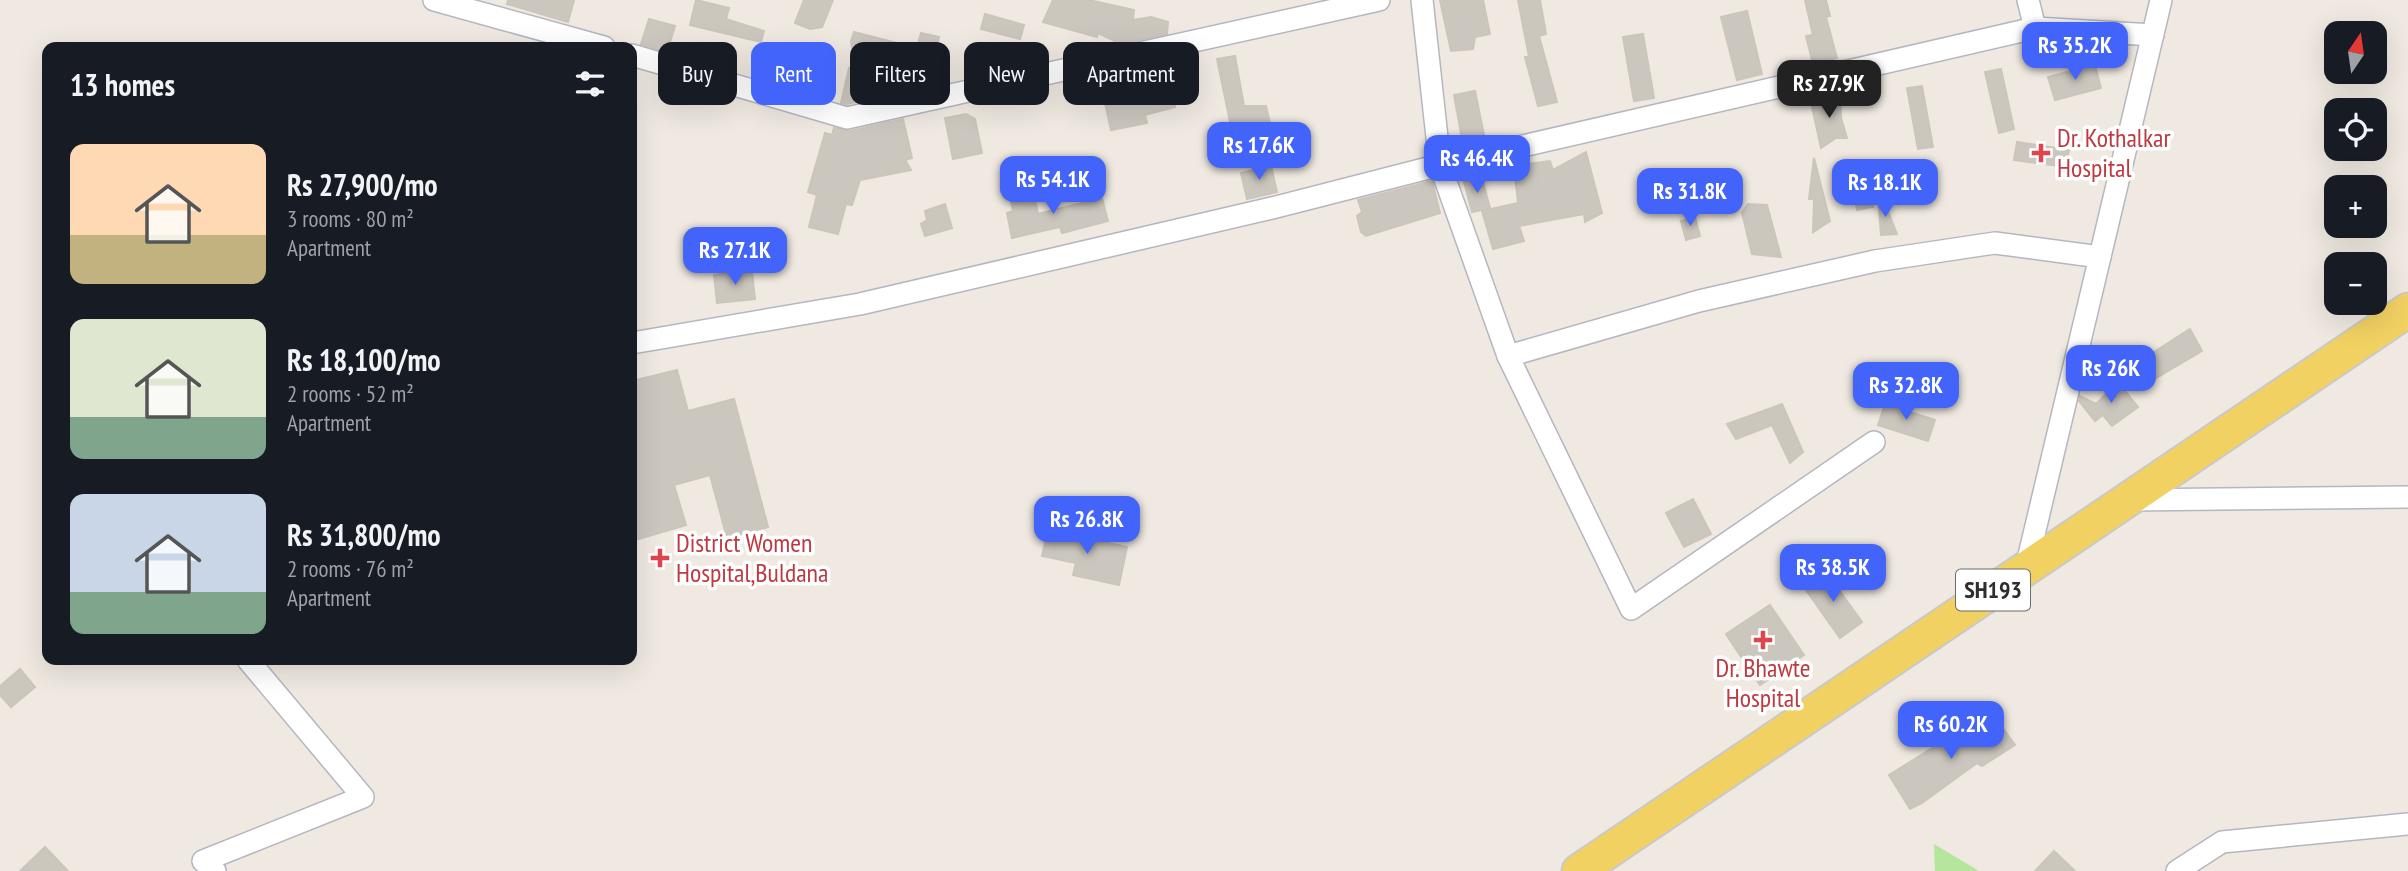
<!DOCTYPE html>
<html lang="en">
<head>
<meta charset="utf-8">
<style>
	:root { --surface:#171b24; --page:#242831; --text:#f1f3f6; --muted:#9ea1a6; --accent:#4264fb }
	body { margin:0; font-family:"PT Sans Narrow",sans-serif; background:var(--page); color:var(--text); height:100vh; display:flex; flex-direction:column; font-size:26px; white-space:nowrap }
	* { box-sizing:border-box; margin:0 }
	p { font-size:23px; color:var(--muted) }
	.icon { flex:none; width:38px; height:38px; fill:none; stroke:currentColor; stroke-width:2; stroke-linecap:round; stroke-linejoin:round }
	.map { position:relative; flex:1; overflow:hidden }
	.drawer { position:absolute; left:42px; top:42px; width:595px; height:623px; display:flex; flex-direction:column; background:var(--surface); border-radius:14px; box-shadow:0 7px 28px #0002 }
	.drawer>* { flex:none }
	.top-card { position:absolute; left:658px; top:42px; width:665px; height:63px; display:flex; gap:14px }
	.needle { width:46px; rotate:13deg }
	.fabs { position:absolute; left:2324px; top:21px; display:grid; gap:14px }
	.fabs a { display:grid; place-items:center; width:63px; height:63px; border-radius:14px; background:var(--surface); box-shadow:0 7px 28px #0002; font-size:35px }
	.price { position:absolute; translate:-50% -60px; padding:0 16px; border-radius:14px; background:var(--accent); color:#fff; font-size:23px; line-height:46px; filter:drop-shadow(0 2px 4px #0008) }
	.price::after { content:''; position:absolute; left:50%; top:42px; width:21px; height:16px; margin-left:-10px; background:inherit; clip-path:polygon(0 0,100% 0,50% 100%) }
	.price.current { background:#222; color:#fff }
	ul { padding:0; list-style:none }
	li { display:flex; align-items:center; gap:21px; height:175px; padding:0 28px }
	li span { display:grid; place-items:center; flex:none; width:196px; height:140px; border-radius:14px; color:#555 }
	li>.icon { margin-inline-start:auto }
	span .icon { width:84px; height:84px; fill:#fffc; stroke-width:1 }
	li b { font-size:30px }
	h2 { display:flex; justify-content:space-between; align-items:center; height:84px; padding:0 28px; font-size:30px }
	.chip { padding:0 24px; border-radius:14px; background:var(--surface); box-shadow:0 7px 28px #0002; font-size:24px; line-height:63px }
	.chip.current { background:var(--accent); color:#fff }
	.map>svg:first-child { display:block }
</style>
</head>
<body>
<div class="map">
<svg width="2408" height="871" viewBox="0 0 2408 871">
	<rect width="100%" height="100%" fill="#efe9e1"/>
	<!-- green -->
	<path fill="#b6e59e" d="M1934,844L1979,871H1935Z"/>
	<!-- building -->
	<g fill="#cbc7bf" stroke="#cbc5ba" stroke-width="2">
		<path d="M508,0H574L568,22L507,4Z"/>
		<path d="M696,0L729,8L726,19L764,31L761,42L690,25Z"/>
		<path d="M804,0H833L822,27L810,29L795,23Z"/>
		<path d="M1053,0H1089L1134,10L1133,20L1151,17L1168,22L1167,34L1121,44L1098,33L1097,37L1043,22Z"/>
		<path d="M1440,0H1483L1490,34L1475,37L1473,49L1451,51Z"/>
		<path d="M1518,0H1540L1546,34L1539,36L1557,102L1538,106L1525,57H1529Z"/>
		<path d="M1805,0H1826L1830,16L1826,17L1837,58L1813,64L1806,36L1813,35Z"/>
		<path d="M1747,11L1762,74L1737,80L1721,17Z"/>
		<path d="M985,14L1024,25L1020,39L981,29Z"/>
		<path d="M649,19L675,26L667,52L641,44Z"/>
		<path d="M854,32L917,48L921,33L939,37L930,71L894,61L884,96L847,104L841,103L849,68L856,70L851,41Z"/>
		<path d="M1643,34L1654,98L1634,101L1623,37Z"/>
		<path d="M774,56L814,66L808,93L767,81Z"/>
		<path d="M1235,56L1244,106H1266L1272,131L1234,141L1217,59Z"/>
		<path d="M2095,65L2101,88L2055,100L2048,77Z"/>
		<path d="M1166,68L1175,107L1145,115L1147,123L1111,130L1101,85Z"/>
		<path d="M2001,69L2014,129L1999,133L1985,72Z"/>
		<path d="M1922,86L1933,147L1918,149L1907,88Z"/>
		<path d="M1475,91L1484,135L1462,139L1454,95Z"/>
		<path d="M1840,97L1841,118L1847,138H1836L1821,148L1811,102Z"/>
		<path d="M966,114L975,119L982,153L953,159L945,118Z"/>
		<path d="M903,119L912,158L905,160L911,170L860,180L852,205L846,204L838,234L809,227L817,195L808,192L825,133L832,135L834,128L850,131Z"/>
		<path d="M2017,142L2069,150L2066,167L2014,160Z"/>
		<path d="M1586,152L1602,213L1585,222L1584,214L1519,226L1524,241L1493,249L1482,211L1518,203L1514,166L1550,161L1553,170Z"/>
		<path d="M1814,158L1830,221L1813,232L1814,199H1809Z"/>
		<path d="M1271,166L1277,192L1247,199L1241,173Z"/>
		<path d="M1482,178L1490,208L1472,212L1464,182Z"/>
		<path d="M1432,181L1440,213L1366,236L1361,232L1357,216L1362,212L1358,200Z"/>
		<path d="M1869,183L1873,207L1857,210L1853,186Z"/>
		<path d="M1034,193L1038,214L1102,198L1108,221L1062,233L1060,227L1012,238L1007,213L1013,211L1010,198Z"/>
		<path d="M1881,194L1897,234L1881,235L1878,195Z"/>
		<path d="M945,204L952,228L925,236L921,224L927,220L925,211Z"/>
		<path d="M1748,204L1767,205L1781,257L1752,254L1742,213Z"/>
		<path d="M1695,217L1700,236L1686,240L1681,221Z"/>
		<path d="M752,271L755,299L717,303L714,275Z"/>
		<path d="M2190,329L2202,351L2153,380L2140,361Z"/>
		<path d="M677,370L688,411L734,399L768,527L727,538L710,475L674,485L686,525L632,541V381Z"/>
		<path d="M2118,382L2138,407L2112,426L2103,415L2095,421L2079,401L2080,396L2096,404Z"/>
		<path d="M1782,404L1803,452L1790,463L1772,425L1736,439L1727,424Z"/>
		<path d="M1885,404L1935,420L1928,441L1878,425Z"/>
		<path d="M1693,499L1711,534L1684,547L1666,513Z"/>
		<path d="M1048,530L1127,547L1119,585L1073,575L1076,563L1042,556Z"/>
		<path d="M1824,569L1862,622L1840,638L1806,590L1814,585L1810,579Z"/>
		<path d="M1770,605L1804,655L1760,685L1726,634Z"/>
		<path d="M20,669L35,687L11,707L0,695V686Z"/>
		<path d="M1984,716L2002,727L2015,745L1982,766L1977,763L1922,803L1910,809L1889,775Z"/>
		<path d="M45,847L68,871H20Z"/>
		<path d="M2054,851L2075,871H2035Z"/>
	</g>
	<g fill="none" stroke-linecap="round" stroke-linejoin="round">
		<defs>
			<g id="minor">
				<path d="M434,0L604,47"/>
				<path d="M1422,0L1440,165L1508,356L1631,609L1874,442"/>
				<path d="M2028,0L2035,28"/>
				<path d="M632,55L847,118L1379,0"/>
				<path d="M632,343L860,304L1272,208L1440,165L2035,28L2153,35"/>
				<path d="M1508,356L1699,301L1875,261L1995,243L2100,257"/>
				<path d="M2130,500L2408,497"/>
				<path d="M2026,568L2161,0"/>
				<path d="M215,871L203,861L363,797L248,660"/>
				<path d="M2177,871L2222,842L2408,824"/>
			</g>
			<path id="primary" d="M1579,871L2408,310"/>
		</defs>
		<!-- minor casing -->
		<use href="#minor" stroke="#b4b7c1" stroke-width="24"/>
		<!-- primary casing -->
		<use href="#primary" stroke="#c9c9c9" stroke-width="37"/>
		<!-- minor -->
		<use href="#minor" stroke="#fff" stroke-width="21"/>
		<!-- primary -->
		<use href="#primary" stroke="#f2d163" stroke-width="33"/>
	</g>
	<!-- markers -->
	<g fill="#e0444e" stroke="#fff" stroke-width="2.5">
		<path d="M2037.5 142.5h7v7h7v7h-7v7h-7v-7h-7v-7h7z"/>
		<path d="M656.5 547.5h7v7h7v7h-7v7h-7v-7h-7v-7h7z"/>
		<path d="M1759.5 629.5h7v7h7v7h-7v7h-7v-7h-7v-7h7z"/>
	</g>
	<g text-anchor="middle" stroke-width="7" stroke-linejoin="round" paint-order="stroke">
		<!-- shield labels -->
		<rect fill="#fff" stroke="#6d6d6d" stroke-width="2" x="1956" y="569.5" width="74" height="41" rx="5"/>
		<g font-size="24" font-weight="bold" fill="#2e2e2e">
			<text x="1993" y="598">SH193</text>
		</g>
		<!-- health labels -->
		<g font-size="26" fill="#be3a42" stroke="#fff" text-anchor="start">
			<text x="2057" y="147">Dr. Kothalkar<tspan x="2057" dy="30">Hospital</tspan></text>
			<text x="676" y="552">District Women<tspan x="676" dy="30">Hospital,Buldana</tspan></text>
			<text x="1763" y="677" text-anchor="middle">Dr. Bhawte<tspan x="1763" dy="30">Hospital</tspan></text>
		</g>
	</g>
</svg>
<div class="fabs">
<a><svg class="needle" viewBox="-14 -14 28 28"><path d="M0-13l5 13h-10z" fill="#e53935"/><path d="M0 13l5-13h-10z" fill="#9ea1a6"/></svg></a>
<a><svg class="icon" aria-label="locate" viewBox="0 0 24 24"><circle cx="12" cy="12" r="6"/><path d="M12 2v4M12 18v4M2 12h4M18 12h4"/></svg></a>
<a>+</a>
<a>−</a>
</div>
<b class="price" style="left:2075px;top:82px">Rs 35.2K</b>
<b class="price current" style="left:1829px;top:120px">Rs 27.9K</b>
<b class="price" style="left:1259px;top:182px">Rs 17.6K</b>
<b class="price" style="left:1477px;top:195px">Rs 46.4K</b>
<b class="price" style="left:1053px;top:216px">Rs 54.1K</b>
<b class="price" style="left:1885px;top:219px">Rs 18.1K</b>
<b class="price" style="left:1690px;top:228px">Rs 31.8K</b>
<b class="price" style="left:735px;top:287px">Rs 27.1K</b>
<b class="price" style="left:2111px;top:405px">Rs 26K</b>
<b class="price" style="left:1906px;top:422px">Rs 32.8K</b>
<b class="price" style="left:1087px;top:556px">Rs 26.8K</b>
<b class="price" style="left:1833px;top:604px">Rs 38.5K</b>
<b class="price" style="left:1951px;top:761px">Rs 60.2K</b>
<div class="top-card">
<a class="chip">Buy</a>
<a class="chip current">Rent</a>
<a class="chip">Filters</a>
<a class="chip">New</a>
<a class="chip">Apartment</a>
</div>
<section class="drawer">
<h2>13 homes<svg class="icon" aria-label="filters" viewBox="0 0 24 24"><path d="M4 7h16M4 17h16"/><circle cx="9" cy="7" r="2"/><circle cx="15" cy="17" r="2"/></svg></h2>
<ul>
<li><span style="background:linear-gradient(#ffd9b3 65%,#c2b280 0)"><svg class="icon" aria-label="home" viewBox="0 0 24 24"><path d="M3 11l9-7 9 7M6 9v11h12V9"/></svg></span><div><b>Rs 27,900/mo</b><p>3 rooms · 80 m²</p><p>Apartment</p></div></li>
<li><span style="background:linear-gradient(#dfe7d0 70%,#7fa58c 0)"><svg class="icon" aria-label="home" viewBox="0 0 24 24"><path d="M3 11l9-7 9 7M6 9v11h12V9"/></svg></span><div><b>Rs 18,100/mo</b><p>2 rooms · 52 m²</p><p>Apartment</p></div></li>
<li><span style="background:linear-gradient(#c9d6e8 70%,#7fa58c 0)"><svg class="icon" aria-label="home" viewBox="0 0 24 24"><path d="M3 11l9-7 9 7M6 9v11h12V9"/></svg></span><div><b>Rs 31,800/mo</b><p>2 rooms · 76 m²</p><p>Apartment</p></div></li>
</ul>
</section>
</div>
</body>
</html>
